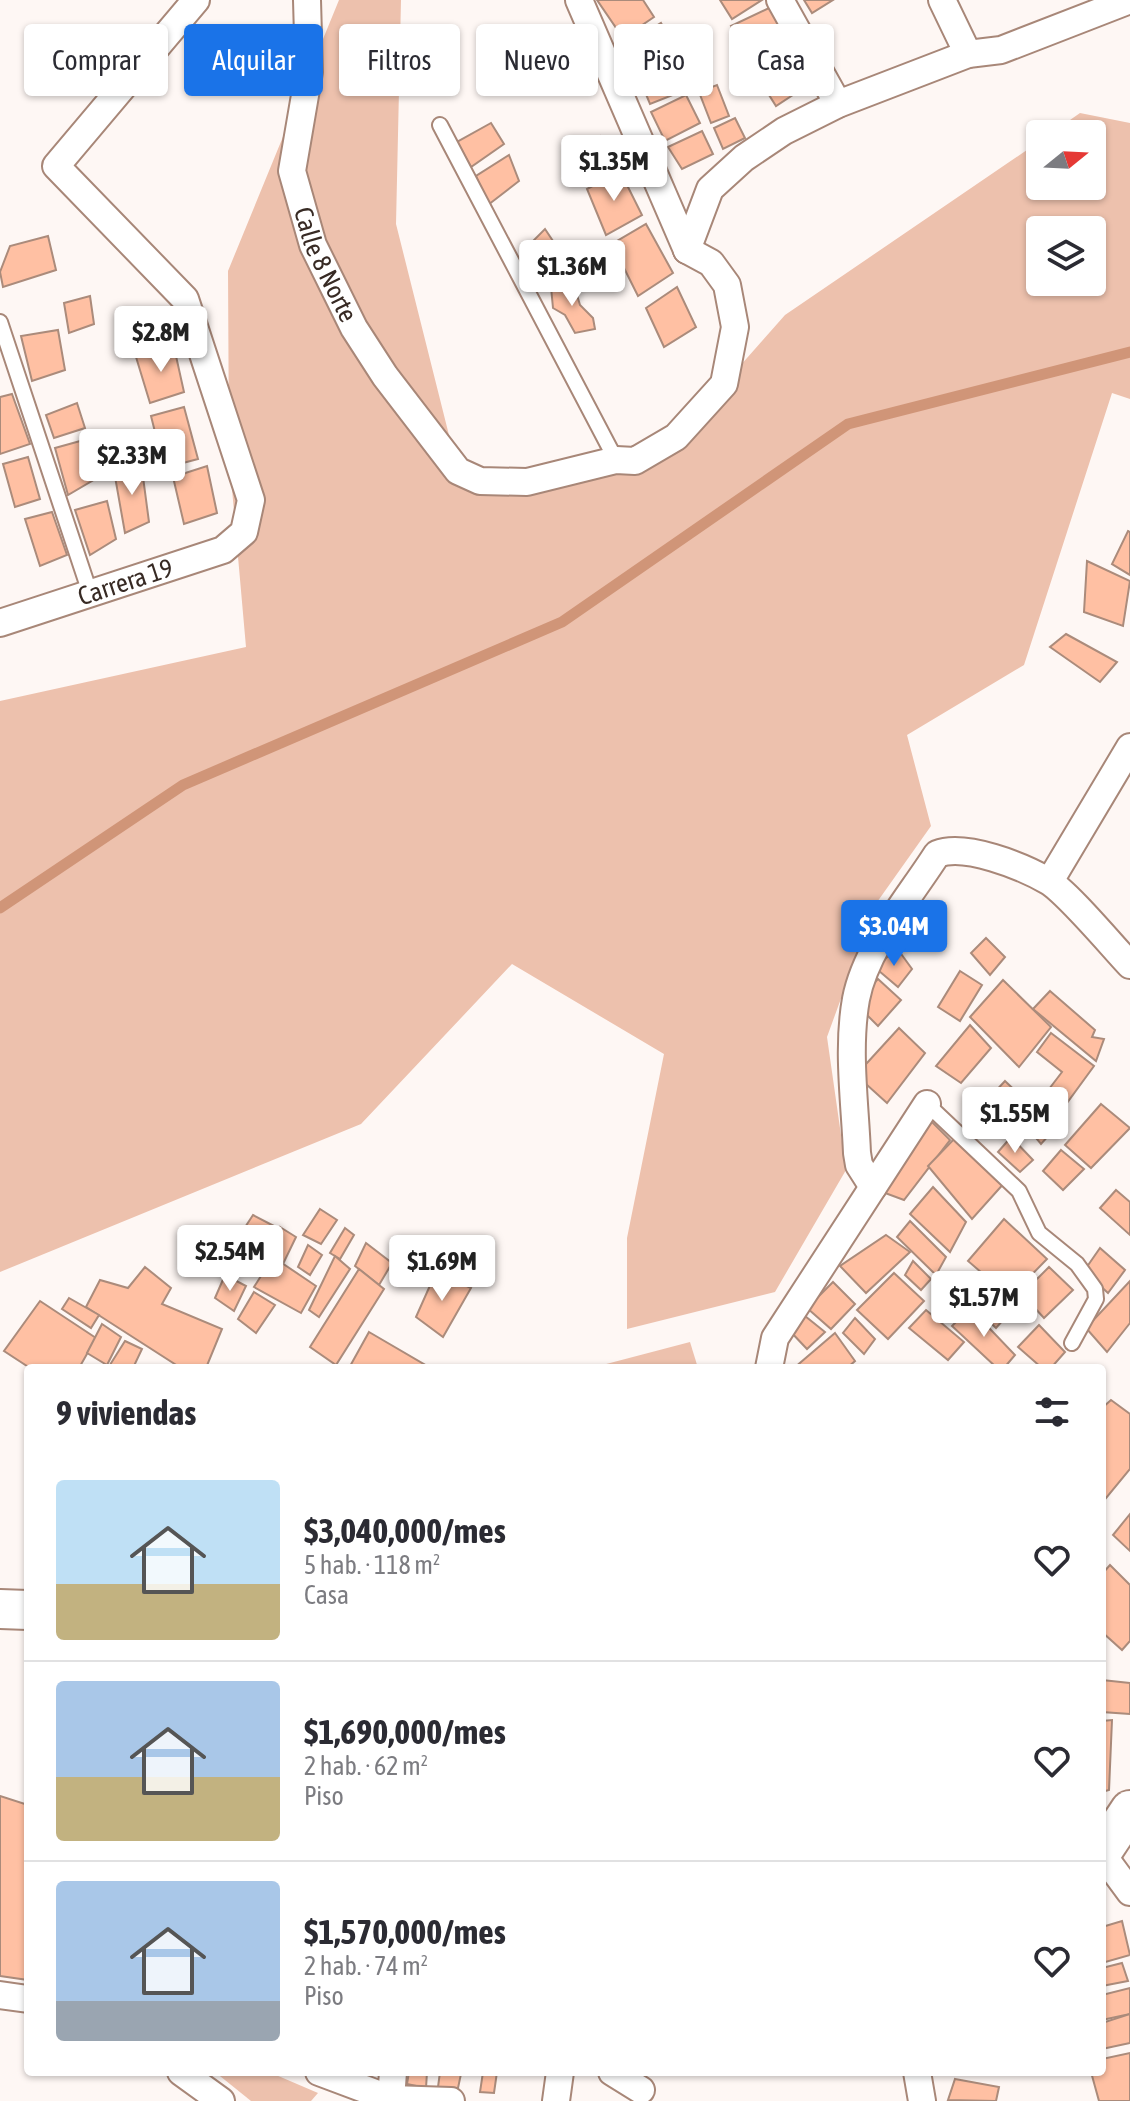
<!DOCTYPE html>
<html lang="es">
<head>
<meta charset="utf-8">
<style>
	:root { --surface:#fff; --page:#f2f2f3; --text:#2b2b33; --muted:#7c7c81; --line:#e1e1e2; --accent:#1a73e8 }
	body { margin:0; font-family:"Asap Condensed",sans-serif; background:var(--page); color:var(--text); height:100vh; display:flex; flex-direction:column; font-size:30px; white-space:nowrap }
	* { box-sizing:border-box; margin:0 }
	p { font-size:26px; color:var(--muted) }
	.icon { flex:none; width:44px; height:44px; fill:none; stroke:currentColor; stroke-width:2; stroke-linecap:round; stroke-linejoin:round }
	.map { position:relative; flex:1; overflow:hidden }
	.panel { position:absolute; left:24px; top:1364px; width:1082px; height:712px; display:flex; flex-direction:column; background:var(--surface); border-radius:8px; box-shadow:0 2px 6px #0004 }
	.panel>* { flex:none }
	.hud { position:absolute; left:24px; top:24px; width:1082px; height:72px; display:flex; gap:16px }
	.needle { width:52px; rotate:72deg }
	.tools { position:absolute; left:1026px; top:120px; display:grid; gap:16px }
	.tools a { display:grid; place-items:center; width:80px; height:80px; border-radius:8px; background:var(--surface); box-shadow:0 2px 6px #0004; font-size:40px }
	.price { position:absolute; translate:-50% -68px; padding:0 18px; border-radius:8px; background:#fff; color:#222; font-size:26px; line-height:52px; filter:drop-shadow(0 2px 4px #0008) }
	.price::after { content:''; position:absolute; left:50%; top:48px; width:24px; height:18px; margin-left:-12px; background:inherit; clip-path:polygon(0 0,100% 0,50% 100%) }
	.price.current { background:var(--accent); color:#fff }
	ul { padding:0; list-style:none }
	li { display:flex; align-items:center; gap:24px; height:200px; padding:0 32px }
	li+li { border-top:2px solid var(--line) }
	li span { display:grid; place-items:center; flex:none; width:224px; height:160px; border-radius:8px; color:#555 }
	li>.icon { margin-inline-start:auto }
	span .icon { width:96px; height:96px; fill:#fffc; stroke-width:1 }
	li b { font-size:34px }
	h2 { display:flex; justify-content:space-between; align-items:center; height:96px; padding:0 32px; font-size:34px }
	.pill { padding:0 28px; border-radius:8px; background:var(--surface); box-shadow:0 2px 6px #0004; font-size:28px; line-height:72px }
	.pill.current { background:var(--accent); color:#fff }
	.map>svg:first-child { display:block }
</style>
</head>
<body>
<div class="map">
<svg width="1130" height="2101" viewBox="0 0 1130 2101">
	<rect width="100%" height="100%" fill="#fef7f4"/>
	<!-- green -->
	<g fill="#edc1ad" fill-rule="evenodd">
		<path d="M339,0H401L396,224L460,479L488,484L671,444L785,315L1040,141V186H1092V134H1050L1080,113L1130,123V399L1112,393L1024,665L907,735L931,826L875,905L827,1037L846,1170L775,1292L627,1329V1238L664,1054L512,964L361,1124L0,1272V701L246,647L229,455L228,271ZM1040,230H1092V282H1040Z"/>
		<path d="M690,1342L698,1368H591Z"/>
		<path d="M215,2072H269L318,2093L311,2101H251Z"/>
	</g>
	<g fill="none" stroke-linecap="round" stroke-linejoin="round">
		<!-- stream -->
		<path stroke="#d09578" stroke-width="11" d="M0,908L183,785L562,622L848,424L1130,352"/>
	</g>
	<!-- building -->
	<g fill="#ffc0a3" stroke="#ab8b7b" stroke-width="2">
		<path d="M597,0H643L654,17L623,38Z"/>
		<path d="M720,0H762L732,19Z"/>
		<path d="M804,0H833L812,13Z"/>
		<path d="M771,7L782,32L743,51L731,26Z"/>
		<path d="M661,23L676,49L637,73L622,47Z"/>
		<path d="M777,39L790,54L764,75L752,60Z"/>
		<path d="M794,68L805,87L776,106L764,87Z"/>
		<path d="M676,74L683,91L650,104L643,87Z"/>
		<path d="M717,85L729,116L711,123L699,92Z"/>
		<path d="M686,95L700,123L665,141L651,112Z"/>
		<path d="M735,118L745,138L723,149L714,128Z"/>
		<path d="M491,123L504,144L471,167L457,142Z"/>
		<path d="M702,131L713,154L682,169L668,147Z"/>
		<path d="M600,136L615,160L587,182L571,152Z"/>
		<path d="M509,155L519,181L488,205L476,176Z"/>
		<path d="M620,171L642,215L606,235L587,189Z"/>
		<path d="M646,224L673,273L638,296L612,244Z"/>
		<path d="M545,229L563,256L539,276L522,252Z"/>
		<path d="M48,236L56,270L3,287L0,272L10,246Z"/>
		<path d="M574,285L580,305L593,318L595,329L575,333L565,315L553,308L551,287Z"/>
		<path d="M677,287L696,327L664,347L646,308Z"/>
		<path d="M90,296L94,324L69,333L64,303Z"/>
		<path d="M58,330L65,370L32,381L21,336Z"/>
		<path d="M174,347L184,392L150,403L136,357Z"/>
		<path d="M12,394L30,444L0,454V397Z"/>
		<path d="M77,403L85,428L54,438L46,415Z"/>
		<path d="M184,407L198,459L164,468L151,416Z"/>
		<path d="M91,438L102,475L68,495L55,448Z"/>
		<path d="M28,457L40,499L15,507L3,464Z"/>
		<path d="M141,462L149,522L125,533L114,471Z"/>
		<path d="M207,466L217,513L184,524L173,477Z"/>
		<path d="M107,501L116,539L90,555L75,510Z"/>
		<path d="M52,512L67,555L40,566L25,519Z"/>
		<path d="M1128,531L1130,532V575L1112,564Z"/>
		<path d="M1087,561L1130,581L1123,626L1084,612Z"/>
		<path d="M1066,634L1117,662L1100,682L1050,647Z"/>
		<path d="M986,938L1005,957L990,975L971,953Z"/>
		<path d="M899,951L912,969L898,987L872,965Z"/>
		<path d="M960,971L982,985L960,1021L938,1007Z"/>
		<path d="M878,979L901,1000L878,1026L865,1013L861,997Z"/>
		<path d="M1003,980L1051,1027L1019,1067L970,1017Z"/>
		<path d="M1050,991L1095,1030L1092,1037L1104,1039L1096,1061L1033,1009Z"/>
		<path d="M970,1025L991,1048L961,1083L936,1066Z"/>
		<path d="M899,1028L925,1053L887,1103L856,1075Z"/>
		<path d="M1051,1033L1094,1066L1064,1107L1046,1093L1062,1072L1037,1052Z"/>
		<path d="M1005,1081L1028,1103L1001,1135L979,1109Z"/>
		<path d="M1042,1101L1060,1123L1041,1144L1022,1121Z"/>
		<path d="M1101,1104L1130,1128L1091,1168L1065,1145Z"/>
		<path d="M929,1119L950,1140L904,1200L877,1190Z"/>
		<path d="M956,1137L1006,1181L972,1219L928,1166Z"/>
		<path d="M1011,1137L1033,1160L1020,1172L998,1152Z"/>
		<path d="M1061,1150L1084,1169L1063,1190L1043,1171Z"/>
		<path d="M933,1187L966,1222L950,1252L910,1214Z"/>
		<path d="M1116,1190L1130,1202V1235L1100,1208Z"/>
		<path d="M320,1209L337,1220L321,1244L303,1235Z"/>
		<path d="M253,1215L274,1226L262,1250L240,1235Z"/>
		<path d="M1004,1219L1047,1259L1010,1297L968,1261Z"/>
		<path d="M910,1221L946,1257L936,1275L897,1237Z"/>
		<path d="M280,1227L296,1237L283,1264L267,1252Z"/>
		<path d="M345,1228L354,1235L340,1259L330,1253Z"/>
		<path d="M218,1229L254,1248L241,1275L203,1255Z"/>
		<path d="M886,1235L910,1252L866,1293L840,1266Z"/>
		<path d="M366,1243L392,1263L379,1285L355,1266Z"/>
		<path d="M308,1245L322,1255L310,1275L298,1267Z"/>
		<path d="M1100,1248L1125,1270L1108,1293L1084,1271Z"/>
		<path d="M335,1256L350,1269L319,1317L309,1310Z"/>
		<path d="M273,1257L316,1286L301,1313L254,1287Z"/>
		<path d="M913,1261L931,1279L921,1290L905,1275Z"/>
		<path d="M145,1267L171,1288L162,1304L222,1329L206,1368H181L86,1307L100,1280L128,1288Z"/>
		<path d="M1049,1267L1073,1290L1044,1318L1022,1294Z"/>
		<path d="M359,1269L384,1289L336,1365L310,1347Z"/>
		<path d="M436,1272L471,1288L443,1337L416,1317Z"/>
		<path d="M894,1273L924,1301L888,1339L857,1310Z"/>
		<path d="M225,1275L246,1286L234,1311L215,1298Z"/>
		<path d="M1130,1281V1323L1107,1352L1086,1328Z"/>
		<path d="M833,1282L855,1304L831,1329L807,1308Z"/>
		<path d="M982,1283L1011,1311L996,1328L967,1300Z"/>
		<path d="M254,1292L275,1305L256,1333L238,1319Z"/>
		<path d="M69,1298L99,1315L91,1328L62,1309Z"/>
		<path d="M40,1301L96,1338L79,1368H30L4,1351Z"/>
		<path d="M970,1308L1015,1355L1004,1368H997L952,1326Z"/>
		<path d="M926,1310L964,1342L948,1360L909,1328Z"/>
		<path d="M800,1312L825,1332L807,1349L789,1330Z"/>
		<path d="M855,1318L875,1339L864,1354L843,1333Z"/>
		<path d="M102,1324L121,1337L107,1365L87,1353Z"/>
		<path d="M1039,1325L1065,1352L1051,1368H1042L1018,1347Z"/>
		<path d="M369,1332L427,1366L426,1368H349Z"/>
		<path d="M835,1333L855,1361L847,1368H794Z"/>
		<path d="M125,1341L142,1349L133,1368H108Z"/>
		<path d="M1111,1400L1130,1414V1469L1102,1503V1408Z"/>
		<path d="M1130,1514V1551L1113,1535Z"/>
		<path d="M1110,1565L1130,1585V1641L1122,1650L1102,1632V1574Z"/>
		<path d="M1102,1680L1130,1683V1714L1102,1712Z"/>
		<path d="M1112,1720L1109,1790L1102,1792V1721Z"/>
		<path d="M0,1796L28,1805V1980L0,1976Z"/>
		<path d="M1122,1921L1130,1955L1102,1963V1927Z"/>
		<path d="M1122,1963L1128,1981L1102,1986V1968Z"/>
		<path d="M1130,1988V2014L1102,2020V1995Z"/>
		<path d="M1130,2014V2043L1102,2049V2023Z"/>
		<path d="M1130,2053V2101H1099L1091,2072H1102V2059Z"/>
		<path d="M409,2072H427L426,2088L407,2084Z"/>
		<path d="M440,2072L461,2074L458,2088L438,2087Z"/>
		<path d="M483,2072H497L494,2093L480,2092Z"/>
		<path d="M955,2079L999,2087L996,2101L948,2100Z"/>
	</g>
	<g fill="none" stroke-linecap="round" stroke-linejoin="round">
		<defs>
			<g id="lane">
				<path d="M440,125L616,460"/>
				<path d="M0,322L90,593"/>
				<path d="M927,1104L1019,1191L1039,1233L1077,1264L1095,1289L1096,1299L1072,1343"/>
			</g>
			<g id="street">
				<path id="s1" d="M307,0L309,72L292,171L313,245L354,328L385,376L458,471L480,481L527,482L616,460L635,461L676,437L724,384L735,327L727,285L711,263L687,250"/>
				<path d="M579,0L687,250"/>
				<path d="M780,0L838,104"/>
				<path d="M942,0L968,54"/>
				<path d="M687,250L710,189L744,158L784,131L838,104L968,54L1001,50L1130,0"/>
				<path id="s2" d="M0,623L223,550L244,532L251,500L185,299L56,166L196,0"/>
				<path d="M1050,881L1130,747"/>
				<path d="M873,1187L859,1165L857,1153C855,1103 847,1049 856,999C866,947 909,898 937,854C965,843 1022,866 1048,881C1067,892 1112,946 1130,965"/>
				<path d="M769,1368L775,1338L927,1104"/>
				<path d="M1102,1854L1130,1892"/>
				<path d="M0,1995L28,1999"/>
				<path d="M181,2072L221,2101"/>
				<path d="M319,2072L391,2099L451,2101"/>
				<path d="M612,2072L641,2090"/>
				<path d="M917,2072L922,2101"/>
				<path d="M391,2099L393,2072"/>
				<path d="M556,2101L560,2072"/>
			</g>
			<g id="secondary">
				<path d="M0,1609L28,1610"/>
				<path d="M1102,1852L1130,1810"/>
			</g>
		</defs>
		<!-- lane casing -->
		<use href="#lane" stroke="#a88778" stroke-width="18"/>
		<!-- street casing -->
		<use href="#street" stroke="#a88778" stroke-width="30"/>
		<!-- secondary casing -->
		<use href="#secondary" stroke="#a88778" stroke-width="42"/>
		<!-- lane -->
		<use href="#lane" stroke="#fff" stroke-width="14"/>
		<!-- street -->
		<use href="#street" stroke="#fff" stroke-width="26"/>
		<!-- secondary -->
		<use href="#secondary" stroke="#fff" stroke-width="38"/>
	</g>
	<g text-anchor="middle" stroke-width="7" stroke-linejoin="round" paint-order="stroke">
		<!-- street labels -->
		<g font-size="26" fill="#372a24" stroke="#fef7f4">
			<text dy="9" stroke="none"><textPath href="#s1" startOffset="272">Calle 8 Norte</textPath></text>
			<text dy="9" stroke="none"><textPath href="#s2" startOffset="132">Carrera 19</textPath></text>
		</g>
	</g>
</svg>
<div class="tools">
<a><svg class="needle" viewBox="-14 -14 28 28"><path d="M0-13l5 13h-10z" fill="#e53935"/><path d="M0 13l5-13h-10z" fill="#7c7c81"/></svg></a>
<a><svg class="icon" aria-label="layers" viewBox="0 0 24 24"><path d="M12 4l9 5-9 5-9-5zM3 14l9 5 9-5"/></svg></a>
</div>
<b class="price" style="left:614px;top:203px">$1.35M</b>
<b class="price" style="left:572px;top:308px">$1.36M</b>
<b class="price" style="left:161px;top:374px">$2.8M</b>
<b class="price" style="left:132px;top:497px">$2.33M</b>
<b class="price current" style="left:894px;top:968px">$3.04M</b>
<b class="price" style="left:1015px;top:1155px">$1.55M</b>
<b class="price" style="left:230px;top:1293px">$2.54M</b>
<b class="price" style="left:442px;top:1303px">$1.69M</b>
<b class="price" style="left:984px;top:1339px">$1.57M</b>
<div class="hud">
<a class="pill">Comprar</a>
<a class="pill current">Alquilar</a>
<a class="pill">Filtros</a>
<a class="pill">Nuevo</a>
<a class="pill">Piso</a>
<a class="pill">Casa</a>
</div>
<section class="panel">
<h2>9 viviendas<svg class="icon" aria-label="filters" viewBox="0 0 24 24"><path d="M4 7h16M4 17h16"/><circle cx="9" cy="7" r="2"/><circle cx="15" cy="17" r="2"/></svg></h2>
<ul>
<li><span style="background:linear-gradient(#bfe0f5 65%,#c2b280 0)"><svg class="icon" aria-label="home" viewBox="0 0 24 24"><path d="M3 11l9-7 9 7M6 9v11h12V9"/></svg></span><div><b>$3,040,000/mes</b><p>5 hab. · 118 m²</p><p>Casa</p></div><svg class="icon" aria-label="heart" viewBox="0 0 24 24"><path d="M12 20l-8-8c-3-5 5-10 8-4 3-6 11-1 8 4z"/></svg></li>
<li><span style="background:linear-gradient(#a9c7e8 60%,#c2b280 0)"><svg class="icon" aria-label="home" viewBox="0 0 24 24"><path d="M3 11l9-7 9 7M6 9v11h12V9"/></svg></span><div><b>$1,690,000/mes</b><p>2 hab. · 62 m²</p><p>Piso</p></div><svg class="icon" aria-label="heart" viewBox="0 0 24 24"><path d="M12 20l-8-8c-3-5 5-10 8-4 3-6 11-1 8 4z"/></svg></li>
<li><span style="background:linear-gradient(#a9c7e8 75%,#9aa5b1 0)"><svg class="icon" aria-label="home" viewBox="0 0 24 24"><path d="M3 11l9-7 9 7M6 9v11h12V9"/></svg></span><div><b>$1,570,000/mes</b><p>2 hab. · 74 m²</p><p>Piso</p></div><svg class="icon" aria-label="heart" viewBox="0 0 24 24"><path d="M12 20l-8-8c-3-5 5-10 8-4 3-6 11-1 8 4z"/></svg></li>
</ul>
</section>
</div>
</body>
</html>
